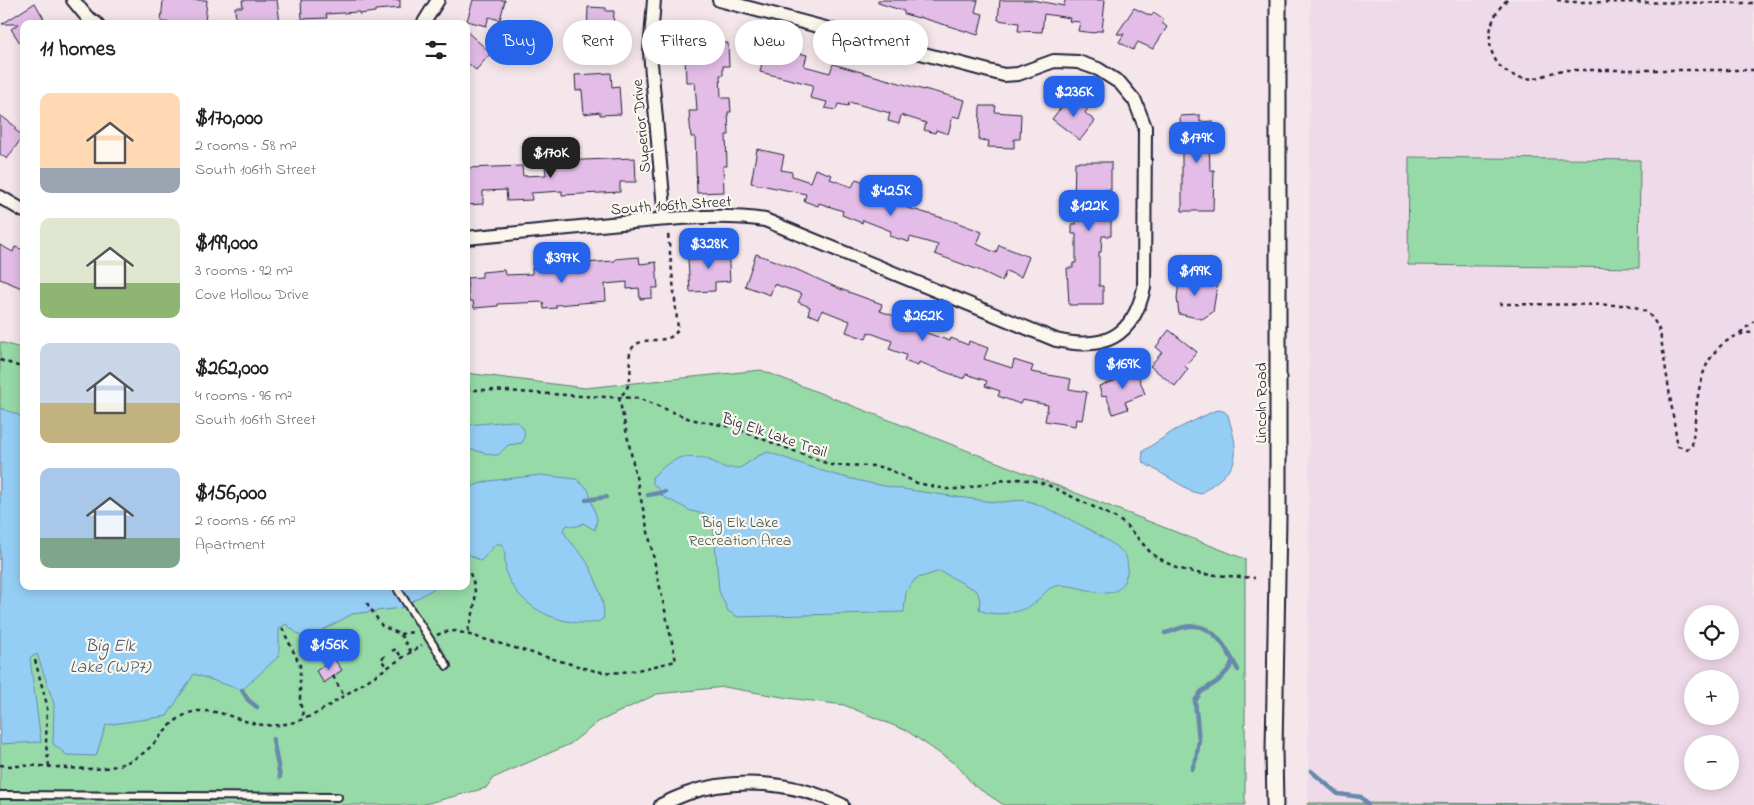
<!DOCTYPE html>
<html lang="en">
<head>
<meta charset="utf-8">
<style>
	:root { --surface:#fff; --page:#f2f2f2; --text:#222; --muted:#767676; --accent:#2563eb }
	body { margin:0; font-family:"Indie Flower",sans-serif; background:var(--page); color:var(--text); height:100vh; display:flex; flex-direction:column; font-size:19px; white-space:nowrap }
	* { box-sizing:border-box; margin:0 }
	p { font-size:16px; color:var(--muted) }
	.icon { flex:none; width:28px; height:28px; fill:none; stroke:currentColor; stroke-width:2; stroke-linecap:round; stroke-linejoin:round }
	.map { position:relative; flex:1; overflow:hidden }
	.drawer { position:absolute; left:20px; top:20px; width:450px; height:570px; display:flex; flex-direction:column; background:var(--surface); border-radius:10px; box-shadow:0 2px 12px #0003 }
	.drawer>* { flex:none }
	.banner { position:absolute; left:485px; top:20px; width:475px; height:45px; display:flex; gap:10px }
	.tools { position:absolute; left:1684px; top:605px; display:grid; gap:10px }
	.tools a { display:grid; place-items:center; width:55px; height:55px; border-radius:50%; background:var(--surface); box-shadow:0 2px 12px #0003; font-size:25px }
	.price { position:absolute; translate:-50% -42px; padding:0 11px; border-radius:10px; background:var(--accent); color:#fff; font-size:16px; line-height:32px; filter:drop-shadow(0 1px 2px #0008) }
	.price::after { content:''; position:absolute; left:50%; top:30px; width:15px; height:11px; margin-left:-8px; background:inherit; clip-path:polygon(0 0,100% 0,50% 100%) }
	.price.selected { background:#222; color:#fff }
	ul { padding:0; list-style:none }
	li { display:flex; align-items:center; gap:15px; height:125px; padding:0 20px }
	li span { display:grid; place-items:center; flex:none; width:140px; height:100px; border-radius:10px; color:#555 }
	li>.icon { margin-inline-start:auto }
	span .icon { width:60px; height:60px; fill:#fffc; stroke-width:1 }
	li b { font-size:21px }
	h2 { display:flex; justify-content:space-between; align-items:center; height:60px; padding:0 20px; font-size:21px }
	.pill { padding:0 18px; border-radius:22px; background:var(--surface); box-shadow:0 2px 12px #0003; font-size:18px; line-height:45px }
	.pill.selected { background:var(--accent); color:#fff }
	.map>svg:first-child { display:block }
</style>
</head>
<body>
<div class="map">
<svg width="1754" height="805" viewBox="0 0 1754 805">
	<rect width="100%" height="100%" fill="#f4e6ea"/>
	<filter id="ink" filterUnits="userSpaceOnUse"><feTurbulence type="fractalNoise" baseFrequency=".02" numOctaves="2"/><feDisplacementMap in="SourceGraphic" scale="10" xChannelSelector="R" yChannelSelector="G"/><feConvolveMatrix kernelMatrix="1 2 1 2 8 2 1 2 1" color-interpolation-filters="sRGB"/></filter>
	<g filter="url(#ink)">
		<!-- built -->
		<path fill="#efdae9" fill-rule="evenodd" d="M1310,0H1754V805L1308,803ZM1692,614H1730V651H1692ZM1692,679H1730V716H1692ZM1692,744H1730V781H1692Z"/>
		<!-- green -->
		<g fill="#96daa7" stroke="#5c7e71">
			<path d="M1409,157L1640,160L1639,268L1408,265Z"/>
			<path d="M0,342L24,349V586H466V373L585,388L761,370L1245,559V805H1004L973,785L958,766L907,731L844,705L788,698L724,687L657,694L598,722L570,744L493,778L486,788L421,805H0Z"/>
			<path d="M1308,803L1668,804V805H1307Z"/>
		</g>
		<!-- water -->
		<g fill="#95cef5" stroke="#6789ab">
			<path d="M0,408L19,415L24,423V586H438L401,608L352,614L305,640L286,624L279,629V656L242,690L194,674L167,716L106,725L96,756L67,755L53,744L54,704L37,654L30,658L41,742L0,744Z"/>
			<path d="M1220,410L1225,412L1228,415C1232,431 1241,454 1230,469C1223,478 1210,486 1201,494L1193,492L1144,463L1142,460L1143,451L1175,430L1214,411Z"/>
			<path d="M513,421C524,424 527,433 522,443L508,445L498,455C487,456 477,449 466,449V425Z"/>
			<path d="M768,452C794,461 819,471 844,477C881,487 919,491 957,497C969,498 982,501 994,502C1007,503 1019,498 1032,502C1050,509 1118,541 1126,557C1128,563 1128,571 1126,576C1116,612 1077,578 1053,587C1045,590 1039,600 1033,604C1021,613 991,618 979,609L980,600L977,591L940,571L915,579L906,592L904,612L738,617L728,611L719,591L713,520L708,515L691,511L662,496L660,490L653,484L652,477L666,465L681,457L705,458L726,468H740L758,456Z"/>
			<path d="M540,475L576,479L588,489L597,519L595,530L583,523C577,528 574,526 567,525L563,530C568,541 578,549 585,559C593,571 607,605 603,619C596,624 589,623 581,623C551,621 522,606 508,578C503,567 507,554 502,544H496L481,561L466,553V492L475,485L489,481Z"/>
		</g>
		<g fill="none" stroke-linecap="round" stroke-linejoin="round">
			<!-- stream -->
			<g stroke="#6789ab" stroke-width="4.5">
				<path d="M648,495L665,492"/>
				<path d="M586,500L606,497"/>
				<path d="M1165,633C1173,631 1183,626 1192,626C1215,624 1229,653 1238,670"/>
				<path d="M242,690L248,700L257,707"/>
				<path d="M273,739L280,777"/>
				<path d="M1192,769L1196,759L1199,740L1195,701L1201,692L1218,681L1229,669L1233,660"/>
				<path d="M1311,771L1338,794L1361,797L1368,805"/>
			</g>
		</g>
		<!-- building -->
		<g fill="#e3bde7" stroke="#22223b">
			<path d="M163,0H207L205,24L161,22Z"/>
			<path d="M242,0H277L280,23L236,24L235,7H243Z"/>
			<path d="M301,0H400V8L375,10V12L359,14V12L326,14L327,18L302,19Z"/>
			<path d="M473,0H505L500,20L489,17L486,26L467,21Z"/>
			<path d="M878,0H978L975,12L983,14L978,35L919,17V18L904,14V11L878,3Z"/>
			<path d="M1000,0H1032L1064,6L1065,0H1105L1102,31H1096L1094,33L1078,31L1080,22L1069,21L1070,18L1044,14L1042,32L1018,31L1019,23L998,20Z"/>
			<path d="M35,3L47,24H24V49L11,29L19,24H2Z"/>
			<path d="M588,7L606,8V11H614L613,26H617L616,54L597,53L598,46H592V41L587,40Z"/>
			<path d="M1134,8L1151,16L1154,13L1164,20L1162,23L1167,27L1153,49L1138,42L1133,50L1119,42L1124,34H1117Z"/>
			<path d="M466,31L491,53L476,70L466,62Z"/>
			<path d="M721,38V43H728L729,66H723V75H720L721,98H730L731,112H728L729,135H726L727,166H723L724,192L697,193L695,137H691L689,111H697L695,82H686L685,56H693V39Z"/>
			<path d="M775,48L807,55L804,66L830,73L833,64L924,90V89L965,100L960,118L953,116L948,134L936,130L935,133L924,130L926,123L901,115L899,124L888,121L890,113L849,102L848,106L838,104L836,110L825,108L827,102L810,98L813,85L760,72L765,49L774,52Z"/>
			<path d="M611,73L612,87L619,86L621,114L600,115V112L584,114L582,90L576,91L575,75Z"/>
			<path d="M1071,95L1088,108L1085,113L1095,121L1080,140L1052,119Z"/>
			<path d="M980,106H996L995,112L1021,114L1020,139H1014V148L988,147L989,141L979,140Z"/>
			<path d="M0,115L16,127L14,129L23,136L7,159L0,154Z"/>
			<path d="M1200,115V122L1213,121V141H1209L1210,170H1214L1213,211H1182V156L1180,116Z"/>
			<path d="M757,149L784,155L781,170L792,172V176L810,182L815,169L832,175L830,179L852,187L856,179L867,183L864,190L889,200L888,202L953,221L982,232L977,244L996,253L999,245L1029,257L1021,277L1006,271L1002,281L981,271L935,254L938,245L910,237L909,242L889,236L891,231L863,220L862,223L842,215L843,211L819,203L818,206L804,201L806,194L751,183Z"/>
			<path d="M635,158L636,182H620V192L562,195V191L531,193L532,200L507,201L506,190L483,191V204L466,205V168L522,166L523,176L546,175L545,165H559L558,161Z"/>
			<path d="M1075,162H1111V190H1105V214H1111V236H1102L1101,252H1099V286H1103V305H1069L1067,268H1073V263H1076V234H1072V224H1076L1077,202H1074Z"/>
			<path d="M0,245L13,252L15,247L24,250V289L0,279Z"/>
			<path d="M728,249L730,281L715,282V291L690,292L688,259L704,258V250Z"/>
			<path d="M756,254L791,267L840,289L882,304L880,311L900,318L902,313L925,322L921,331L950,341L951,338L968,345L969,341L988,348L984,359L1012,368L1014,360L1033,366L1031,372L1071,379L1069,389L1087,392L1082,420L1076,419L1075,426L1045,421L1048,405L1022,400L1020,404L998,396L1000,391L985,386L987,381L966,374L964,379L919,362L918,366L904,361L906,355L889,349L892,341L868,332L866,339L846,332L850,321L822,310L819,318L808,314L810,307L798,302L802,294L774,284L770,295L745,286Z"/>
			<path d="M639,257L640,264L656,262L658,288H652V298L640,299L639,288L627,289V282L605,284L606,301L556,305V308L544,309L543,302L498,304V306L474,308L473,301H469L467,278L482,277V272L504,270L505,275L532,274V268L567,266V264L615,261V259Z"/>
			<path d="M1180,274L1198,276L1197,283L1217,286L1213,312L1202,319L1179,314L1177,298Z"/>
			<path d="M1169,330L1197,352L1185,366L1188,369L1175,386L1150,366L1162,352L1156,347Z"/>
			<path d="M1135,367L1145,394L1125,402L1128,409L1113,414L1106,395L1102,397L1099,386L1117,380L1115,374Z"/>
			<path d="M334,659L342,670L324,683L316,671Z"/>
		</g>
		<g fill="none" stroke-linecap="round" stroke-linejoin="round">
			<defs>
				<g id="service">
					<path d="M398,590L447,666"/>
					<path d="M0,795L338,797"/>
				</g>
				<g id="minor">
					<path d="M73,0L87,17L97,24"/>
					<path d="M654,0L650,52L665,219"/>
					<path d="M423,24L438,0"/>
					<path d="M0,197L24,211"/>
					<path d="M466,238C518,233 570,228 621,223C670,219 717,213 765,220L1056,340C1104,351 1133,337 1144,288L1145,127L1135,101L1120,83L1098,69L1078,62L1054,61L1018,74L1004,75L719,0"/>
					<path d="M661,805C669,801 678,797 686,794C735,776 795,782 842,805"/>
				</g>
				<path id="tertiary" d="M1275,805L1274,750L1278,517V0"/>
			</defs>
			<!-- service casing -->
			<use href="#service" stroke="#22223b" stroke-width="10"/>
			<!-- minor casing -->
			<use href="#minor" stroke="#22223b" stroke-width="16"/>
			<!-- tertiary casing -->
			<use href="#tertiary" stroke="#22223b" stroke-width="19"/>
			<!-- path -->
			<g stroke="#22223b" stroke-width="2.5" stroke-dasharray="4 4" stroke-linecap="butt">
				<path d="M1507,0C1481,23 1483,71 1523,78C1538,81 1549,72 1563,70H1754"/>
				<path d="M1557,0L1570,2L1754,3"/>
				<path d="M1499,304L1627,305C1646,309 1652,314 1660,332L1677,441L1678,446L1688,449L1692,445C1698,408 1694,358 1732,338C1739,334 1746,332 1754,333"/>
				<path d="M1740,333L1754,321"/>
				<path d="M0,360L24,368"/>
				<path d="M466,390H490L580,396L638,398L690,419L731,427L831,465L876,466L890,470L917,483L946,489H961L1005,480L1019,479L1035,481L1048,485L1114,517L1125,524L1152,554L1176,568L1202,574L1255,578"/>
				<path d="M466,566C481,592 475,608 467,634"/>
				<path d="M367,603L382,626L400,634L411,652"/>
				<path d="M282,628L300,665V702L304,719"/>
				<path d="M400,634L413,632"/>
				<path d="M437,635L444,632L456,631L595,671C623,676 649,667 676,661L619,398C625,392 629,386 630,378C632,368 626,355 633,347C645,334 670,347 678,329L668,234"/>
				<path d="M392,651L396,649L402,658"/>
				<path d="M385,656L381,659L387,668"/>
				<path d="M35,660L47,705L46,745L49,766"/>
				<path d="M333,676L344,696"/>
				<path d="M0,765C13,767 25,765 38,766C72,767 107,776 139,756C160,743 171,714 198,711C215,710 227,715 242,720C270,730 294,725 319,712L422,645"/>
			</g>
			<!-- service -->
			<use href="#service" stroke="#fbf7ec" stroke-width="6"/>
			<!-- minor -->
			<use href="#minor" stroke="#fbf7ec" stroke-width="12"/>
			<!-- tertiary -->
			<use href="#tertiary" stroke="#fbf7ec" stroke-width="15"/>
		</g>
	</g>
	<g text-anchor="middle" stroke-width="4.5" stroke-linejoin="round" paint-order="stroke">
		<!-- street labels -->
		<g font-size="16" fill="#22223b" stroke="#fbf7ec">
			<text transform="translate(640 126) rotate(-95)" y="6">Superior Drive</text>
			<text transform="translate(671 204) rotate(-4)" y="6">South 106th Street</text>
			<text transform="translate(1260 403) rotate(-90)" y="6">Lincoln Road</text>
			<text transform="translate(775 434) rotate(19)" y="6">Big Elk Lake Trail</text>
		</g>
		<!-- park labels -->
		<g font-size="16" fill="#45595b" stroke="#fbf7ec">
			<text x="740" y="527">Big Elk Lake<tspan x="740" dy="18">Recreation Area</tspan></text>
		</g>
		<!-- water labels -->
		<g font-size="18" font-style="italic" fill="#445673" stroke="#fbf7ec">
			<text x="110" y="651">Big Elk<tspan x="110" dy="21">Lake (WP7)</tspan></text>
		</g>
	</g>
</svg>
<div class="tools">
<a><svg class="icon" aria-label="locate" viewBox="0 0 24 24"><circle cx="12" cy="12" r="6"/><path d="M12 2v4M12 18v4M2 12h4M18 12h4"/></svg></a>
<a>+</a>
<a>−</a>
</div>
<b class="price" style="left:1074px;top:118px">$236K</b>
<b class="price" style="left:1197px;top:164px">$179K</b>
<b class="price selected" style="left:551px;top:179px">$170K</b>
<b class="price" style="left:891px;top:217px">$425K</b>
<b class="price" style="left:1089px;top:232px">$122K</b>
<b class="price" style="left:709px;top:270px">$328K</b>
<b class="price" style="left:562px;top:284px">$397K</b>
<b class="price" style="left:1195px;top:297px">$199K</b>
<b class="price" style="left:923px;top:342px">$262K</b>
<b class="price" style="left:1123px;top:390px">$169K</b>
<b class="price" style="left:329px;top:671px">$156K</b>
<div class="banner">
<a class="pill selected">Buy</a>
<a class="pill">Rent</a>
<a class="pill">Filters</a>
<a class="pill">New</a>
<a class="pill">Apartment</a>
</div>
<section class="drawer">
<h2>11 homes<svg class="icon" aria-label="filters" viewBox="0 0 24 24"><path d="M4 7h16M4 17h16"/><circle cx="9" cy="7" r="2"/><circle cx="15" cy="17" r="2"/></svg></h2>
<ul>
<li><span style="background:linear-gradient(#ffd9b3 75%,#9aa5b1 0)"><svg class="icon" aria-label="home" viewBox="0 0 24 24"><path d="M3 11l9-7 9 7M6 9v11h12V9"/></svg></span><div><b>$170,000</b><p>2 rooms · 58 m²</p><p>South 106th Street</p></div></li>
<li><span style="background:linear-gradient(#dfe7d0 65%,#8fb573 0)"><svg class="icon" aria-label="home" viewBox="0 0 24 24"><path d="M3 11l9-7 9 7M6 9v11h12V9"/></svg></span><div><b>$199,000</b><p>3 rooms · 92 m²</p><p>Cove Hollow Drive</p></div></li>
<li><span style="background:linear-gradient(#c9d6e8 60%,#c2b280 0)"><svg class="icon" aria-label="home" viewBox="0 0 24 24"><path d="M3 11l9-7 9 7M6 9v11h12V9"/></svg></span><div><b>$262,000</b><p>4 rooms · 96 m²</p><p>South 106th Street</p></div></li>
<li><span style="background:linear-gradient(#a9c7e8 70%,#7fa58c 0)"><svg class="icon" aria-label="home" viewBox="0 0 24 24"><path d="M3 11l9-7 9 7M6 9v11h12V9"/></svg></span><div><b>$156,000</b><p>2 rooms · 66 m²</p><p>Apartment</p></div></li>
</ul>
</section>
</div>
</body>
</html>
